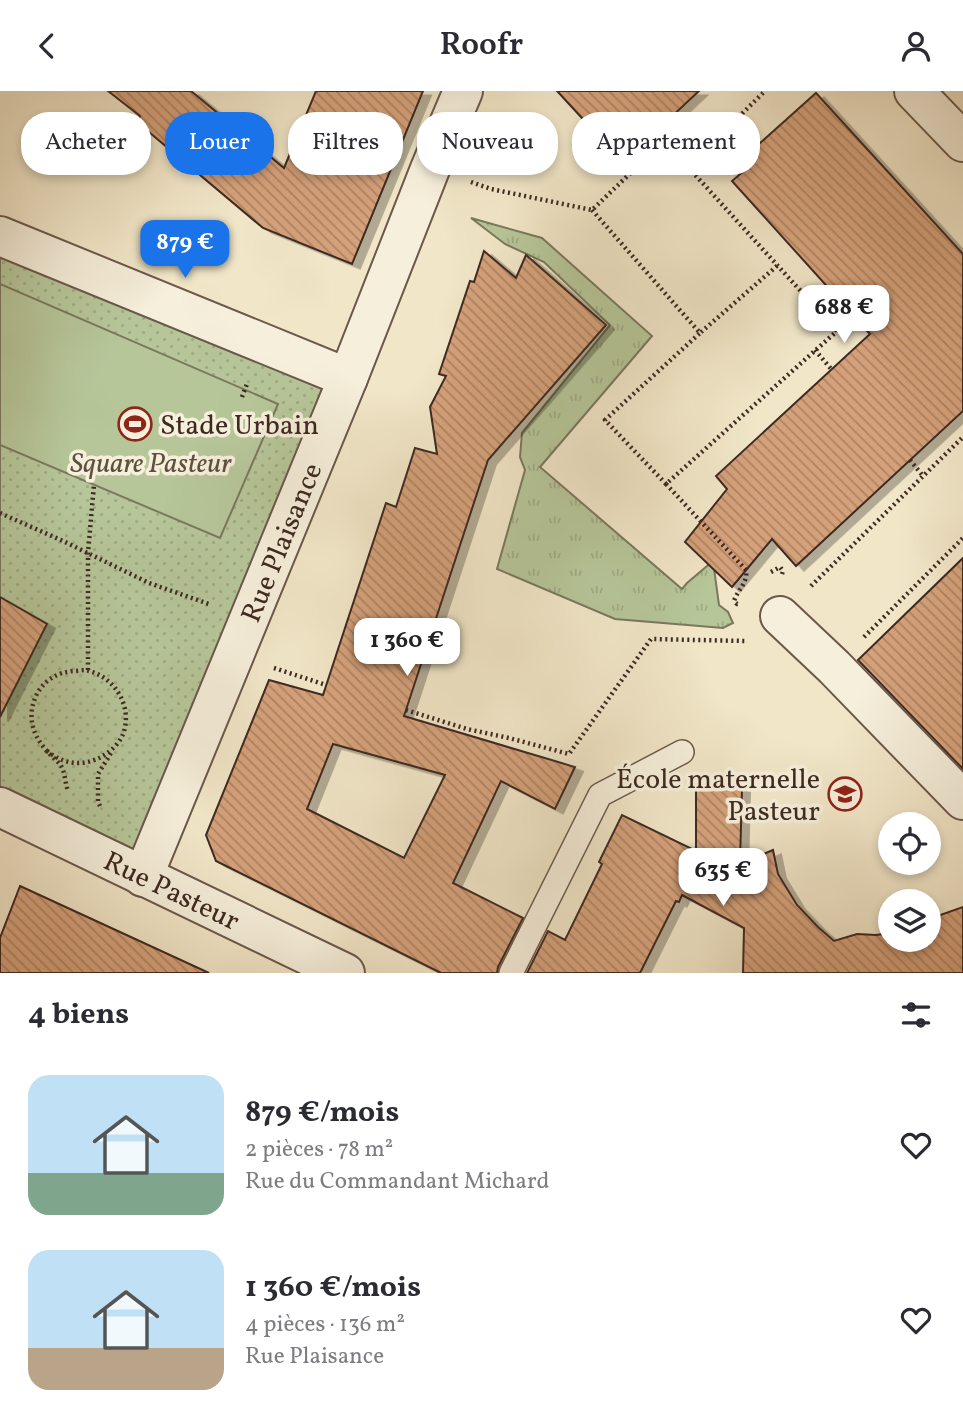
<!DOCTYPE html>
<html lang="fr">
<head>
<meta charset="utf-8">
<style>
	:root { --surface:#fff; --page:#f2f2f3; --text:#2b2b33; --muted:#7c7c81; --accent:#1a73e8 }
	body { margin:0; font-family:Vollkorn,serif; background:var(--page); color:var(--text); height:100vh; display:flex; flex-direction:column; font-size:26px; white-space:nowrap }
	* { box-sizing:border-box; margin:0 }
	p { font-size:23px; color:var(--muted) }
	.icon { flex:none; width:38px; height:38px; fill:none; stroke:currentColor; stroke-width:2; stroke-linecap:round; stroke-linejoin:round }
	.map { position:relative; height:882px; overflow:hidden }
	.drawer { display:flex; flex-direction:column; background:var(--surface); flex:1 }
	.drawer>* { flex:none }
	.top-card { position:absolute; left:21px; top:21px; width:922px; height:63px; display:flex; gap:14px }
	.tools { position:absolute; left:878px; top:721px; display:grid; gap:14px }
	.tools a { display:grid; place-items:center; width:63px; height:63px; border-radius:50%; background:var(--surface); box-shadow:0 4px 10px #0003; font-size:35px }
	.price { position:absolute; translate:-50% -60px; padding:0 16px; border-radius:14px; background:#fff; color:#222; font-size:23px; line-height:46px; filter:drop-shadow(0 2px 4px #0008) }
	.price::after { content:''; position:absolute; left:50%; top:42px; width:21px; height:16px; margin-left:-10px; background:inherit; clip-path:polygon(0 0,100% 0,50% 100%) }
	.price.current { background:var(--accent); color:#fff }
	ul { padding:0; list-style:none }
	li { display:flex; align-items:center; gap:21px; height:175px; padding:0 28px }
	li span { display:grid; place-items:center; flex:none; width:196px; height:140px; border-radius:21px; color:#555 }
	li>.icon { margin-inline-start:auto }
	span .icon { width:84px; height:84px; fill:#fffc; stroke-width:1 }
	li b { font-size:30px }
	h2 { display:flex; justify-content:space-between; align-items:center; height:84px; padding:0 28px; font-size:30px }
	.tag { padding:0 24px; border-radius:28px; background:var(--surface); box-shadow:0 4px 10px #0003; font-size:24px; line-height:63px }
	.tag.current { background:var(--accent); color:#fff }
	header { display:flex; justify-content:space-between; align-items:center; height:91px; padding:0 28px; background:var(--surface); font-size:32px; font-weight:600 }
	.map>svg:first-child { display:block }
</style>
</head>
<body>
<header><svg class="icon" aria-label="back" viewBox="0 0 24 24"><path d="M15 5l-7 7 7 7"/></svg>Roofr<svg class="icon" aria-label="person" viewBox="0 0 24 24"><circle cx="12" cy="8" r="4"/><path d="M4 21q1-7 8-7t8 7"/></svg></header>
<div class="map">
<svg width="963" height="882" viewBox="0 0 963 882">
	<defs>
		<pattern id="grass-tufts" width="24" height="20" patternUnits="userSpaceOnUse" patternTransform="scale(1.75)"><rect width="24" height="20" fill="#b6c699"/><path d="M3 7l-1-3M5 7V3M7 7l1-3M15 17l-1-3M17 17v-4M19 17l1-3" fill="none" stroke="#9eaa84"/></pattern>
		<pattern id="park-dots" width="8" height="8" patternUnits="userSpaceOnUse" patternTransform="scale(1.75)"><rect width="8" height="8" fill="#b6c699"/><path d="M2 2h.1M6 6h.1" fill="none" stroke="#9eaa84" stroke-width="1.8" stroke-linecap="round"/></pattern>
		<pattern id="building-back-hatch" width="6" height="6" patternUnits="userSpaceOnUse" patternTransform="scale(1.75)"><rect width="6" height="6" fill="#d5a17a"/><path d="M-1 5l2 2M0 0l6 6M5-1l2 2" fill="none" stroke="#ae8364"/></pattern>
		<filter id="shadow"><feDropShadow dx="8" dy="4.5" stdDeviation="0" flood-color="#0004"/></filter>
	</defs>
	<rect width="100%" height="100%" fill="#f1e6c8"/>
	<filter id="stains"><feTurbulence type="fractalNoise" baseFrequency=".00286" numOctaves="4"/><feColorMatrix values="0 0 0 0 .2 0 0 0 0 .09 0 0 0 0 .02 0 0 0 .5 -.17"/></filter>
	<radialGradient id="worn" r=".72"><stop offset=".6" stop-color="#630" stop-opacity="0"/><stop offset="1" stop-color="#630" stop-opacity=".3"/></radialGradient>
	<!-- grass -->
	<path fill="url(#grass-tufts)" stroke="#7a785d" stroke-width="2" d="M471,127L542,147L652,245L540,376L682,498L687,492L713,470L719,514L728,521L733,532L723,537L615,528L497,478L525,379L520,366L522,342L610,234L544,171L505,153Z"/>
	<!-- park -->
	<path fill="url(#park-dots)" stroke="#7a785d" stroke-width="2" d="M0,145L348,287L143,786L0,716Z"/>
	<!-- garden -->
	<path fill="#b6c699" stroke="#7a785d" stroke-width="2" d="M0,193L278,313L220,447L0,354Z"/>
	<!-- building -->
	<g fill="url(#building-back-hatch)" stroke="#3e2921" stroke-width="2" fill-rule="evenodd" filter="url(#shadow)">
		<path d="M108,0H191L284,77L316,0H423L352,173L263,137L137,31L140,25Z"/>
		<path d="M557,0H699L636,59L628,52L616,64Z"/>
		<path d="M816,2L963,163V320L796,475L772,448L732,496L685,451L727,398L716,385L870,243L732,90L746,78L740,70Z"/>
		<path d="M484,160L516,187L526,164L606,234L488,369L404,625L575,676L555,718L501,690L453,792L523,827L498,876L497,882H441L216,770L206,744L269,589L323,604L386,412L396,416L415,357L437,363L430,316L446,285L439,283L470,190L474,191ZM333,653L445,684L404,767L307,718Z"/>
		<path d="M963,467V678L858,569Z"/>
		<path d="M0,506L47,533L0,626Z"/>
		<path d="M696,696L742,697L740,773L773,759L778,783L797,814L818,836L834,850L857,843L876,844L891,842V849H929V828L963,816V882H743L744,837L682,804L679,811L676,810L640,882H527L548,840L565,849L602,773L599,771L622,724L696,760Z"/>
		<path d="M20,795L209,882H0V847Z"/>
	</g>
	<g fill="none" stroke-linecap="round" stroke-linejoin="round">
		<defs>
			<path id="lane" d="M511,882L600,704L682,661"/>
			<g id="street">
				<path d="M914,0L963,51"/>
				<path d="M0,145L348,287"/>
				<path d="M780,525L834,576L963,709"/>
				<path id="s1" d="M0,716L345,882"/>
				<path id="s2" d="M143,786L348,287L430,78L463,0"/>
			</g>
		</defs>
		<!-- lane casing -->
		<use href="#lane" stroke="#6b584b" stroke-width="26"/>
		<!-- street casing -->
		<use href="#street" stroke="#6b584b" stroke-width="42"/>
		<!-- path -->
		<g stroke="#3e2921" stroke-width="4.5" stroke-dasharray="2 3.5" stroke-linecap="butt">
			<path d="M688,76L837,240L666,393L605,329L700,242"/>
			<path d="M471,91L491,98L592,119L664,50L688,76L765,0"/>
			<path d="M592,119L700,242L778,174"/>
			<path d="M815,259L832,279"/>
			<path d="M242,306L247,293"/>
			<path d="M910,369L923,385"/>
			<path d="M666,393L746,479C748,492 738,498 734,510L737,513L740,512"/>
			<path d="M0,422L63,450L149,492L209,513"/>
			<path d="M771,481L780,476L783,480L782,483"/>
			<path d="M811,495L963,346"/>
			<path d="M864,546L963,447"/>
			<path d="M274,577L326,594"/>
			<path d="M88,579V462L94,393"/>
			<path d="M406,619L467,638L509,647L569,663L651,548L745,550"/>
			<path d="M47,660C66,675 86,676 106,663C113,658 120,651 123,643C133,617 116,587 89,580C85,578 79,580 74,580C57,581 43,590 36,605C27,625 32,643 46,659C50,664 57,669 61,675C65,681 65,692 68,700"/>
			<path d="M100,715L98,711V683L111,662"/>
		</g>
		<!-- lane -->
		<use href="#lane" stroke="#f6efdb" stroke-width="23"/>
		<!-- street -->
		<use href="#street" stroke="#f6efdb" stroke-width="38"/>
	</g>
	<!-- icons -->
	<defs>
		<symbol id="stadium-ring" viewBox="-11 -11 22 22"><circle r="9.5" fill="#f6efdb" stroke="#8f2418" stroke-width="1.5"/><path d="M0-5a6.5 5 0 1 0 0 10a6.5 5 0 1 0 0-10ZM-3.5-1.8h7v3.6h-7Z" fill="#8f2418"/></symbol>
		<symbol id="school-ring" viewBox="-11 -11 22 22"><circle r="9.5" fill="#f6efdb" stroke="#8f2418" stroke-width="1.5"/><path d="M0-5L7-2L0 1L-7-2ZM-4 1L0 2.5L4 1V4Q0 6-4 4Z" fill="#8f2418"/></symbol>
	</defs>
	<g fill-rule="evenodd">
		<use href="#stadium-ring" x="116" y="314" width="38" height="38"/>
		<use href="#school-ring" x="826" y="684" width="38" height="38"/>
	</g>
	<g text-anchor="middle" stroke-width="7" stroke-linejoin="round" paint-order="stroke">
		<!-- poi labels -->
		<g font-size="28" fill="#3e2921" stroke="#f6efdb" text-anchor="start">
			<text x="160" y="343">Stade Urbain</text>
			<text x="820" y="697" text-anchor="end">École maternelle<tspan x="820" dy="32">Pasteur</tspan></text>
		</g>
		<!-- park labels -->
		<g font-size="28" font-style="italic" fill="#5c503f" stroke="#f6efdb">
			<text x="151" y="381">Square Pasteur</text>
		</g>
		<!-- street labels -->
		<g font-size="28" fill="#3e2921" stroke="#f6efdb">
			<text dy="10" stroke="none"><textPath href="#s2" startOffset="362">Rue Plaisance</textPath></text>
			<text dy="10" stroke="none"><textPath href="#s1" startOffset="191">Rue Pasteur</textPath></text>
		</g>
	</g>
	<rect width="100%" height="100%" filter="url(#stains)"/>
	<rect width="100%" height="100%" fill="url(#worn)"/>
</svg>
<div class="tools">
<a><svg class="icon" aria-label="locate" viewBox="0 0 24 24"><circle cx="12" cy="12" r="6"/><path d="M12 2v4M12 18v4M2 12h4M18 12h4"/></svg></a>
<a><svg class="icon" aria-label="layers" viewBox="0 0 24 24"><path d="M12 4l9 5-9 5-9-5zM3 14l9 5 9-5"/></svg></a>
</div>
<b class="price current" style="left:185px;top:189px">879 €</b>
<b class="price" style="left:844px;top:254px">688 €</b>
<b class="price" style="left:407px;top:587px">1 360 €</b>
<b class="price" style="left:723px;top:817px">635 €</b>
<div class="top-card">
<a class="tag">Acheter</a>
<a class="tag current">Louer</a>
<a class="tag">Filtres</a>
<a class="tag">Nouveau</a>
<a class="tag">Appartement</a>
</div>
</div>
<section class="drawer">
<h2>4 biens<svg class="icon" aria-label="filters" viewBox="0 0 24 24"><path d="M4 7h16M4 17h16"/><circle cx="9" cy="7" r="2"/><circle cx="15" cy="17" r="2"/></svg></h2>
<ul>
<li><span style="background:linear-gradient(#bfe0f5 70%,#7fa58c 0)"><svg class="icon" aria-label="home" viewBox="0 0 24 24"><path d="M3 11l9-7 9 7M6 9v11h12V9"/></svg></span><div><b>879 €/mois</b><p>2 pièces · 78 m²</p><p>Rue du Commandant Michard</p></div><svg class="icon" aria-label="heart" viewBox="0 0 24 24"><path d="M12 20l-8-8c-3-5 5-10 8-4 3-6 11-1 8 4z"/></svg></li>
<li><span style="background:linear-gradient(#bfe0f5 70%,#b9a48a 0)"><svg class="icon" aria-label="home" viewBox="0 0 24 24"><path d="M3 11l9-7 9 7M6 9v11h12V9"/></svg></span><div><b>1 360 €/mois</b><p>4 pièces · 136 m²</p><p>Rue Plaisance</p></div><svg class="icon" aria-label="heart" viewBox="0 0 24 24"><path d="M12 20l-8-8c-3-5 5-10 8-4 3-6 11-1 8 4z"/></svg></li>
</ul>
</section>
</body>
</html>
